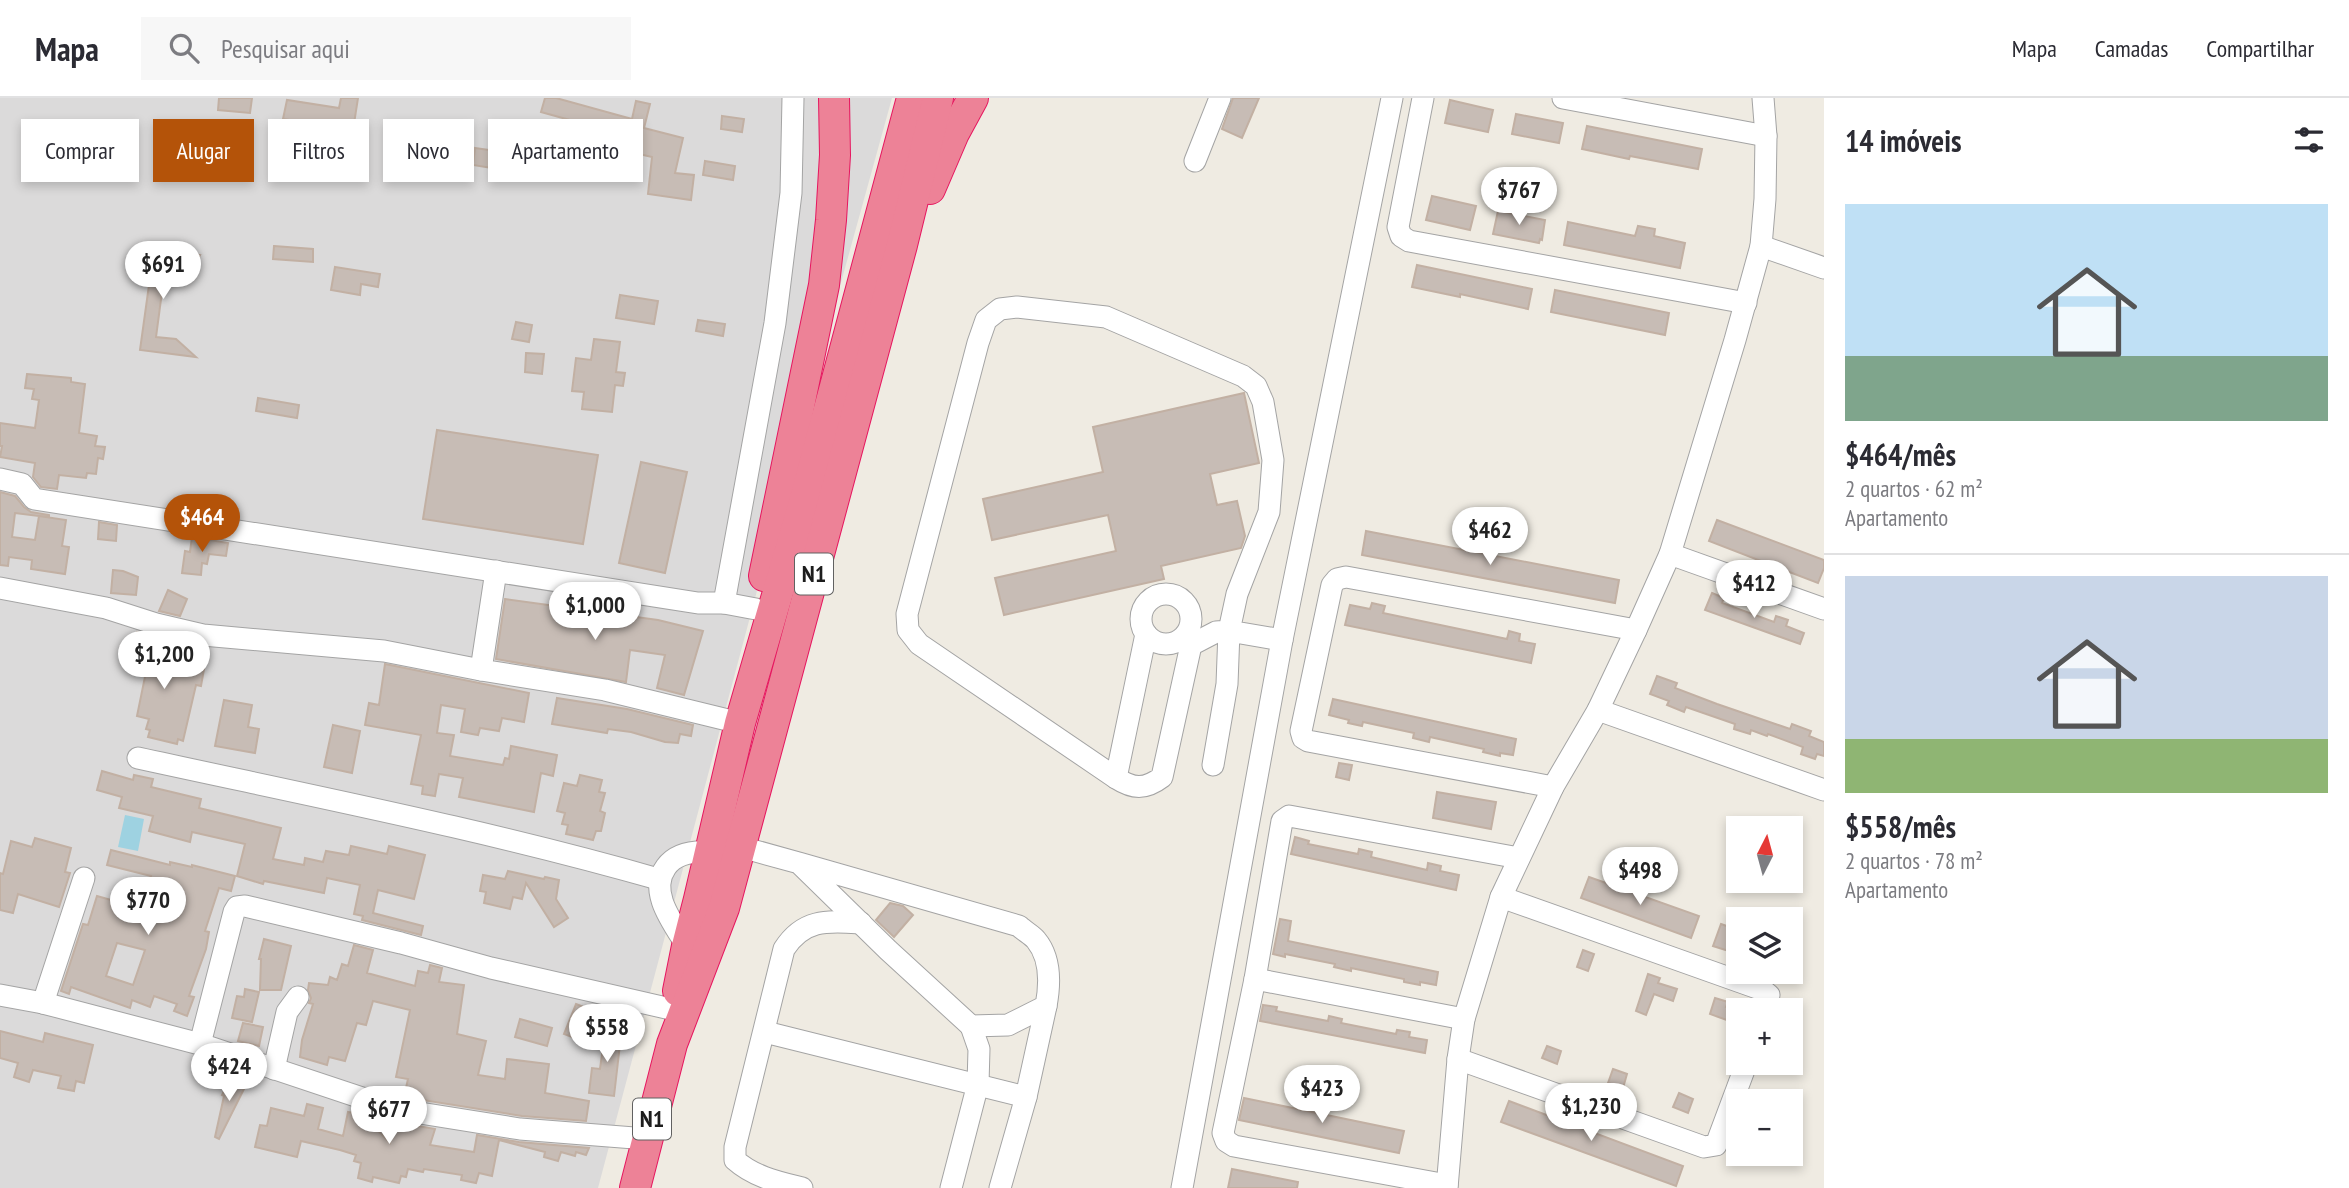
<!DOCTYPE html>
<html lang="pt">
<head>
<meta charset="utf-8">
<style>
	:root { --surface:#fff; --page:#f7f7f7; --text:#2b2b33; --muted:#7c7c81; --line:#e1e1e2; --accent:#b45309 }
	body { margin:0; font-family:"PT Sans Narrow",sans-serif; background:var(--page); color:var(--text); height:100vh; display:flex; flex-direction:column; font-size:26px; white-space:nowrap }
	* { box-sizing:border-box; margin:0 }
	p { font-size:23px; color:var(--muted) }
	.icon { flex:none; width:38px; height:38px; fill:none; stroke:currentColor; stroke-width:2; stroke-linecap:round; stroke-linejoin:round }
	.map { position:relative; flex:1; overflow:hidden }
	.details { display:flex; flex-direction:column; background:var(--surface); width:525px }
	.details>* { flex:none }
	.hud { position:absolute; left:21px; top:21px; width:665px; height:63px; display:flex; gap:14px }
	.needle { width:46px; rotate:6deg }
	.buttons { position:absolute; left:1726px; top:718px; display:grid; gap:14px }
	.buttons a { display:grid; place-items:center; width:77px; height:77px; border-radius:0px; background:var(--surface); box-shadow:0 4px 10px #0003; font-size:35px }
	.price { position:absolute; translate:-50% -60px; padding:0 16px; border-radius:24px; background:#fff; color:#222; font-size:23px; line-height:46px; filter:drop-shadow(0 2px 4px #0008) }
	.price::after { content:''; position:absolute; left:50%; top:42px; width:21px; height:16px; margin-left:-10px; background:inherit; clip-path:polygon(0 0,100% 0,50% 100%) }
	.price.active { background:var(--accent); color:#fff }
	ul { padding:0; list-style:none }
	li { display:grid; align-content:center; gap:14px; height:371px; padding:0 21px }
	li+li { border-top:2px solid var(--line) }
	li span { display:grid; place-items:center; height:217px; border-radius:0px; color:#555 }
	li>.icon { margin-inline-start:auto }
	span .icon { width:126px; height:126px; fill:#fffc; stroke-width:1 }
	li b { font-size:30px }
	h2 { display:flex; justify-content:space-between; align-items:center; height:84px; padding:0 21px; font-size:30px }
	.chip { padding:0 24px; border-radius:0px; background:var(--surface); box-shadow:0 4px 10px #0003; font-size:24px; line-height:63px }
	.chip.active { background:var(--accent); color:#fff }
	header { display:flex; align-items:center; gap:42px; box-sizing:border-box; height:98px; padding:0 35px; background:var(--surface); border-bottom:2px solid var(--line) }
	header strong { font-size:33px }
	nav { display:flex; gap:38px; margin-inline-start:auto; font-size:24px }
	.search { width:490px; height:63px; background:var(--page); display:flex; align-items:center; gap:18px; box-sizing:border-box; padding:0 24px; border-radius:0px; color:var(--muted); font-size:26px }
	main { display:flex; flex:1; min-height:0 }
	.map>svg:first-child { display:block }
</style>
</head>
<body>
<header>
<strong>Mapa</strong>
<div class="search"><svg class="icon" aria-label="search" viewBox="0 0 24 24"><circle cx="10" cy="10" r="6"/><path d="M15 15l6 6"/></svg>Pesquisar aqui</div>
<nav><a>Mapa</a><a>Camadas</a><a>Compartilhar</a></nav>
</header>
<main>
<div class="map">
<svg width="1824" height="1090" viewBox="0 0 1824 1090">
	<rect width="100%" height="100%" fill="#efebe2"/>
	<!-- residential -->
	<path fill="#dbdada" d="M0,0H892L787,380L598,1090H0Z"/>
	<!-- water -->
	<path fill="#9ed2e1" d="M125,717L144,721L138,753L118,749Z"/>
	<!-- building -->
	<g fill="#c7bcb5" stroke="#c2b0a3" stroke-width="2" fill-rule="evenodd">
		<path d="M219,0H252L250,15L218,12Z"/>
		<path d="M341,0H358L353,32L283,21L287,2L339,10Z"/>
		<path d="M545,0H556L632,21L636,3L650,6L644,30L683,40L675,75L694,77L691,102L648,96L652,59L639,56L642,42L541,14Z"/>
		<path d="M1233,0H1259L1242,40L1222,31Z"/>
		<path d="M1450,2L1493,12L1488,34L1445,25Z"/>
		<path d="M1516,16L1563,25L1559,45L1512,36Z"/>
		<path d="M722,18L744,21L742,34L721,31Z"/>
		<path d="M1587,28L1702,51L1698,71L1630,58L1629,61L1582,51Z"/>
		<path d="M475,50L537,59L534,77L473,67Z"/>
		<path d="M705,63L735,68L733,82L703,77Z"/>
		<path d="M1432,98L1476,108L1470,132L1426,122Z"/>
		<path d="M1498,113L1545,122L1542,142L1540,141L1539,145L1493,136Z"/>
		<path d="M1568,124L1635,138L1638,128L1655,131L1654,138L1685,145L1680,170L1564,147Z"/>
		<path d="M274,148L313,151V164L273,161Z"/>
		<path d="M154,151L200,157L193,169L184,173L165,171L156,239L176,241L196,259L140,252Z"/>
		<path d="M1417,167L1532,191L1528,211L1460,196V199L1412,189Z"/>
		<path d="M335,169L380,176L378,189L361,186L360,197L331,192Z"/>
		<path d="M1555,192L1669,215L1665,237L1551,214Z"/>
		<path d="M620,197L658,203L654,226L616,220Z"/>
		<path d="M698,222L725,226L723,238L696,233Z"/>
		<path d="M516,224L532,227L529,244L512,241Z"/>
		<path d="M594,241L620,244L616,274L625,275L623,288L615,287L612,314L582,311L584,294L572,293L576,260L591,262Z"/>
		<path d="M526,255L544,256L542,276L525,274Z"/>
		<path d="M27,276L71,280V284L85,286L79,335L97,338L95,348L105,349L103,361L98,360L96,376L87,375L86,380L59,377L57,391L41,389L33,379L35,365L0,359L2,348H0V325L35,330L39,302L32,301L34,291L25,290Z"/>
		<path d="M1244,295L1259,365L1210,376L1217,407L1237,403L1245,438L1241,450L1161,468L1164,481L1004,517L995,480L1116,453L1108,417L992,442L983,401L1103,374L1093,329Z"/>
		<path d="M258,300L299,307L297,320L256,313Z"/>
		<path d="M437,332L598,357L583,446L423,421Z"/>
		<path d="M641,364L687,374L665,475L619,465Z"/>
		<path d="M0,394L15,398L24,409L31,414L49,417V419L39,418L66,422L62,448L69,449L65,476L31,471L32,462L9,459L8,468L0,467ZM15,415L39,418L35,442L12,439Z"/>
		<path d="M1717,422L1824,462V470L1818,485L1709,443Z"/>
		<path d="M99,424L117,427L116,443L98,441Z"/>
		<path d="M1366,433L1619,482L1615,505L1362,457Z"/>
		<path d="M192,439L228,445L226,458L209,456L207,466L202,465L201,477L182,475L185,453L190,454Z"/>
		<path d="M113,472L123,473L138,479L136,497L111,495Z"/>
		<path d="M168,492L187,501L180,518L159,513Z"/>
		<path d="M1712,495L1724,500L1722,505L1774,524L1776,518L1788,522L1786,528L1804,535L1800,546L1705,512Z"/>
		<path d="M505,501L658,522L703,533L684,597L657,590L665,557L630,552L626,584L496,561Z"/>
		<path d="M1372,505L1385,508L1383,515L1507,541L1509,533L1520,536L1519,543L1535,546L1531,565L1345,527L1350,507L1370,511Z"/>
		<path d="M137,534L163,541L156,563L204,571L201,588L196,587L183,643L178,641L177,646L148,639L150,632L146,631L149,621L137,618L147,569L128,563Z"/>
		<path d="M385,566L529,595L524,624L502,620L499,633L480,630L478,637L461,634L465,611L441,607L437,635L454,637L450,658L503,667L505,660L509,661L511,648L557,657L553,678L541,675L534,714L459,699L463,680L439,676L435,698L422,696L423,688L411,686L421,637L365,627L369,605L379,607Z"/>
		<path d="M1657,578L1677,585L1675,590L1717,606L1790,631L1792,626L1811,633L1809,638L1824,644V658L1817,656L1815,661L1801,656L1803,649L1768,636L1767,638L1751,632L1750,636L1734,631L1735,626L1686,609L1684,614L1667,607L1669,603L1650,596Z"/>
		<path d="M557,600L627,611L693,627L691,638L680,636L678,645L665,644L631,634L608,631L607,635L552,626Z"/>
		<path d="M1333,601L1516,641L1513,657L1500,655V658L1483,654L1484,651L1430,639L1429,644L1413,640L1414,635L1363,624L1362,628L1348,625L1349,622L1329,617Z"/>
		<path d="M224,602L252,607L248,629L259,631L255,655L215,648Z"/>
		<path d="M333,627L360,633L352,675L324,669Z"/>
		<path d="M1339,665L1352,667L1349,682L1336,679Z"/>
		<path d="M102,673L133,682L134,677L153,681L151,689L201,701L199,710L281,730L273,761L304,767L305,760L323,764L326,753L349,757L351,748L387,756L389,748L425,757L414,801L378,792L373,815L423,828L421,837L362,822L363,818L354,816L360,787L327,780L324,795L264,783L263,786L237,778L245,746L192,734L190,744L149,733L153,718L119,710L122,699L97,692Z"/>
		<path d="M580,677L602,682L599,694L605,695L600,713L605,715L601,733H596L593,742L566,736L568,727L562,726L565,715L557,713L564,685L577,688Z"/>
		<path d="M1437,694L1496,704L1491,731L1433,720Z"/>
		<path d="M1295,739L1309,743L1308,746L1358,756L1359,751L1372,754L1371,759L1427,772L1428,765L1441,768L1440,773L1459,777L1456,792L1291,756Z"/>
		<path d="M35,740L71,750L65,774L70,775L59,809L18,796L13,815L0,812V775L3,776L11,743L32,749Z"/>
		<path d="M111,752L170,767V764L192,769V767L235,778L231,793L219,790L205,833L209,834L206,851L189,898L194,899L187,918L174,913L177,906L154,898L150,909L132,902L130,910L71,889L69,896L61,893L83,826L88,827L97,798L139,810L151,778L107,767ZM117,845L145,852L133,887L106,878Z"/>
		<path d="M508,773L544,781L545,779L559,782L556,801L568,820L554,829L526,785L522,801L513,799L510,811L484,805L486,794L480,793L483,777L505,781Z"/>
		<path d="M1589,779L1699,818L1691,840L1581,800Z"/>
		<path d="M890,805L903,808L913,817L894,839L876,822Z"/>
		<path d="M1280,821L1291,823L1288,843L1438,874L1436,887L1420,884V887L1404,884V881L1351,870V873L1334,869L1335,866L1285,856V859L1273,856Z"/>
		<path d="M1721,826L1738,832V856L1713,848Z"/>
		<path d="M264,841L291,848L281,892H260L261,861H259Z"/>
		<path d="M354,847L373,852L367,875L415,888L418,873L428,875L430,867L442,870L439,884L464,887L457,936L486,943L478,977L505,981L507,961L549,966L545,995L589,1003L586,1023L522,1018L404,999L408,981L396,979L410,912L373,903L366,927L357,925L345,963L329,959L327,967L300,959L302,942L313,906L309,905L311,900L308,892L309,885L328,887L330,879L337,882L342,866L348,868Z"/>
		<path d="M1583,852L1594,856L1588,873L1577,869Z"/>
		<path d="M1648,876L1660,880L1658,885L1677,891L1673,903L1654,896L1646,917L1636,913Z"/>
		<path d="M245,891L259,894L252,924L232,920L237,898L244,899Z"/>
		<path d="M1715,900L1728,904L1726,909L1738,913V926L1710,916Z"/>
		<path d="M576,906L589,911L577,941L564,936Z"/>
		<path d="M1263,907L1277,909L1276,913L1328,923L1329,918L1342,921L1341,925L1396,936L1397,932L1410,934L1409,939L1427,942L1425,955L1260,923Z"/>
		<path d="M520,921L552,930L547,948L515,939Z"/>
		<path d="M243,925L263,929L259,948L238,943Z"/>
		<path d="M606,927L622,929L614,998L589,995L592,970L600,971Z"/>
		<path d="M0,933L43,944L45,935L93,947L84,985L76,983L74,993L58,990L61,978L33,972L29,984L14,979L18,965L0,960Z"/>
		<path d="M1547,948L1561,953L1557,966L1542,960Z"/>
		<path d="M1613,971L1627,976L1623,990L1608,985Z"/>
		<path d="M231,979L246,987L219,1041L215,1039L224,998L222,997Z"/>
		<path d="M1679,995L1693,1001L1688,1015L1673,1009Z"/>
		<path d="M1244,1000L1404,1033L1399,1055L1239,1022Z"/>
		<path d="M1509,1003L1683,1068L1676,1088L1501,1024Z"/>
		<path d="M307,1006L323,1010L318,1031L343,1038L348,1014L363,1017L390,1045L395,1024L435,1031L430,1047L474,1054L477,1037L519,1044L589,1050L586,1057L576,1054L575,1058L561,1054L558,1063L544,1059L545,1054L499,1042L492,1078L479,1075L476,1085L461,1082L462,1077L424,1071L423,1074L408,1071L406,1079L401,1078L399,1085L373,1079L372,1084L358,1080L361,1065L354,1063L356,1057L340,1052L301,1043L297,1059L255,1049L260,1027L267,1028L271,1010L304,1018Z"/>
		<path d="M1232,1071L1298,1084L1297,1090H1228Z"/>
	</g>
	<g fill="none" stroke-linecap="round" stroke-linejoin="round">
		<defs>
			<g id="minor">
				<path d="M1423,0L1398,129L1401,138L1409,143L1746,205"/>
				<path d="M1563,0L1766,38"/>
				<path d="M1195,63L1220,0"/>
				<path d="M1761,148L1824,170"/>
				<path d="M0,381L22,386L34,401L698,505H724L775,225L791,95L793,0"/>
				<path d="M1670,456L1824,511"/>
				<path d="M496,473L481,572L605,592L740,625"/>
				<path d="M0,490L106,510L156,526L203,537L384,553L481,572"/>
				<circle cx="1166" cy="521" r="25"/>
				<path d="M724,505L756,511"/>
				<path d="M1598,612L1824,692"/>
				<path d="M138,660C312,698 487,732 658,781"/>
				<path d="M1213,667L1227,586L1229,533L1216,534L1191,547L1162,679C1145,692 1133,691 1116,680L919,546L908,532L907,516L978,245L986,222L1000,211L1017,209L1106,219L1243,278L1256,288L1263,304L1273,362L1269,414L1237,496L1229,533L1282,542"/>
				<path d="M1116,680L1146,536"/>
				<path d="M1553,689L1308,643L1303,640L1301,633L1332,487L1337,481L1346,479L1636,532"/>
				<path d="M741,749L799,765L888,852L971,928L1008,927L1046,908C1050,887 1051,860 1036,842C1032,837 1024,833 1019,828L799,765"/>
				<path d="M1501,799L1763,892L1769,897L1766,912"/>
				<path d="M687,848C673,825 648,794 666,769C676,755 694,753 710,754"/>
				<path d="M1255,881L1464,921"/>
				<path d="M0,897L43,905L200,946L395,1011L520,1031L647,1041"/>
				<path d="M43,905L84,780"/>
				<path d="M765,934L1026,999"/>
				<path d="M200,946L234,814L237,809L245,808L401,845L491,870L675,912"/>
				<path d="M1458,961L1704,1049L1716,1047L1747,964"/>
				<path d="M274,971L287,914L298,899"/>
				<path d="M1447,1087L1234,1048L1226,1043L1223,1035L1255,881L1282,723L1289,718L1519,760"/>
				<path d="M802,1090C778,1084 754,1079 735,1062V1049L784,851C804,820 828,823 861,825"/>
				<path d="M951,1090L978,986L979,951L971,928"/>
				<path d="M1000,1090L1026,999L1046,908"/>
				<path d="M1182,1090L1282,542L1392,0"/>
				<path d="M1447,1090L1458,961L1464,921L1501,799L1553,689L1598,612L1636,532L1670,456L1735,242L1761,148L1765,101L1766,38L1763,0"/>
			</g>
			<g id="highway">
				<path d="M930,91L954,35L973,0"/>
				<path d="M764,478L824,187L831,122L835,57L834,0"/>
				<path d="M678,893L687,848L699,801L740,625L805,401L912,0"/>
				<path d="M635,1090L672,946L724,810L902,147L938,0"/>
			</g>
		</defs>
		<!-- minor casing -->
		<use href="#minor" stroke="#a4a4a4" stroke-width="23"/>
		<!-- highway casing -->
		<use href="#highway" stroke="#e6165f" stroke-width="32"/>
		<!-- minor -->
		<use href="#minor" stroke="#fff" stroke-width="21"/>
		<!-- highway -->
		<use href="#highway" stroke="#ed8297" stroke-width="30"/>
	</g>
	<g text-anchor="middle" stroke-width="7" stroke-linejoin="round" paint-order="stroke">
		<!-- shield labels -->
		<g fill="#fff" stroke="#616161" stroke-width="2">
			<rect x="795" y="455.5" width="38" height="41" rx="5"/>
			<rect x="633" y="1000.5" width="38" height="41" rx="5"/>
		</g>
		<g font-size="24" font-weight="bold" fill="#1d1d1d">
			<text x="814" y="484">N1</text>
			<text x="652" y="1029">N1</text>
		</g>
	</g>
</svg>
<div class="buttons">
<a><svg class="needle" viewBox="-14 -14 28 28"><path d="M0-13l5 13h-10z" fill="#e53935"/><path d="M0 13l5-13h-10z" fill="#7c7c81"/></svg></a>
<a><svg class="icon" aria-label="layers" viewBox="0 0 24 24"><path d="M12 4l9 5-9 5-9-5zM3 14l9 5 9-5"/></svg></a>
<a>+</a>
<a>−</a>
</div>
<b class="price" style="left:1519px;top:129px">$767</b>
<b class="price" style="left:163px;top:203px">$691</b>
<b class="price active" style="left:202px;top:456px">$464</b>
<b class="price" style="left:1490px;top:469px">$462</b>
<b class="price" style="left:1754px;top:522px">$412</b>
<b class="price" style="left:595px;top:544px">$1,000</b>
<b class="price" style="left:164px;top:593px">$1,200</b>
<b class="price" style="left:1640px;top:809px">$498</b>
<b class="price" style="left:148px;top:839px">$770</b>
<b class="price" style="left:607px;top:966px">$558</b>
<b class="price" style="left:229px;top:1005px">$424</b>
<b class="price" style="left:1322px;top:1027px">$423</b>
<b class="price" style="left:1591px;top:1045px">$1,230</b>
<b class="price" style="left:389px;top:1048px">$677</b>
<div class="hud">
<a class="chip">Comprar</a>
<a class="chip active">Alugar</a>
<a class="chip">Filtros</a>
<a class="chip">Novo</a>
<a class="chip">Apartamento</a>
</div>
</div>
<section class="details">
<h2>14 imóveis<svg class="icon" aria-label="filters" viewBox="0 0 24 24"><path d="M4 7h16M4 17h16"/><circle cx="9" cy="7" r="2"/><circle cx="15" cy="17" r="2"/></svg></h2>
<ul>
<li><span style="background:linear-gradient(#bfe0f5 70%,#7fa58c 0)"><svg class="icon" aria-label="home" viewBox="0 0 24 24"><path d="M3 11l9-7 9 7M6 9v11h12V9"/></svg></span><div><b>$464/mês</b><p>2 quartos · 62 m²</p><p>Apartamento</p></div></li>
<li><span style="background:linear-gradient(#c9d6e8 75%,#8fb573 0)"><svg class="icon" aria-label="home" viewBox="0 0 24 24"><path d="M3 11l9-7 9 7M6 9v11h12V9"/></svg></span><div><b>$558/mês</b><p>2 quartos · 78 m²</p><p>Apartamento</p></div></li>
</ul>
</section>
</main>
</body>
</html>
